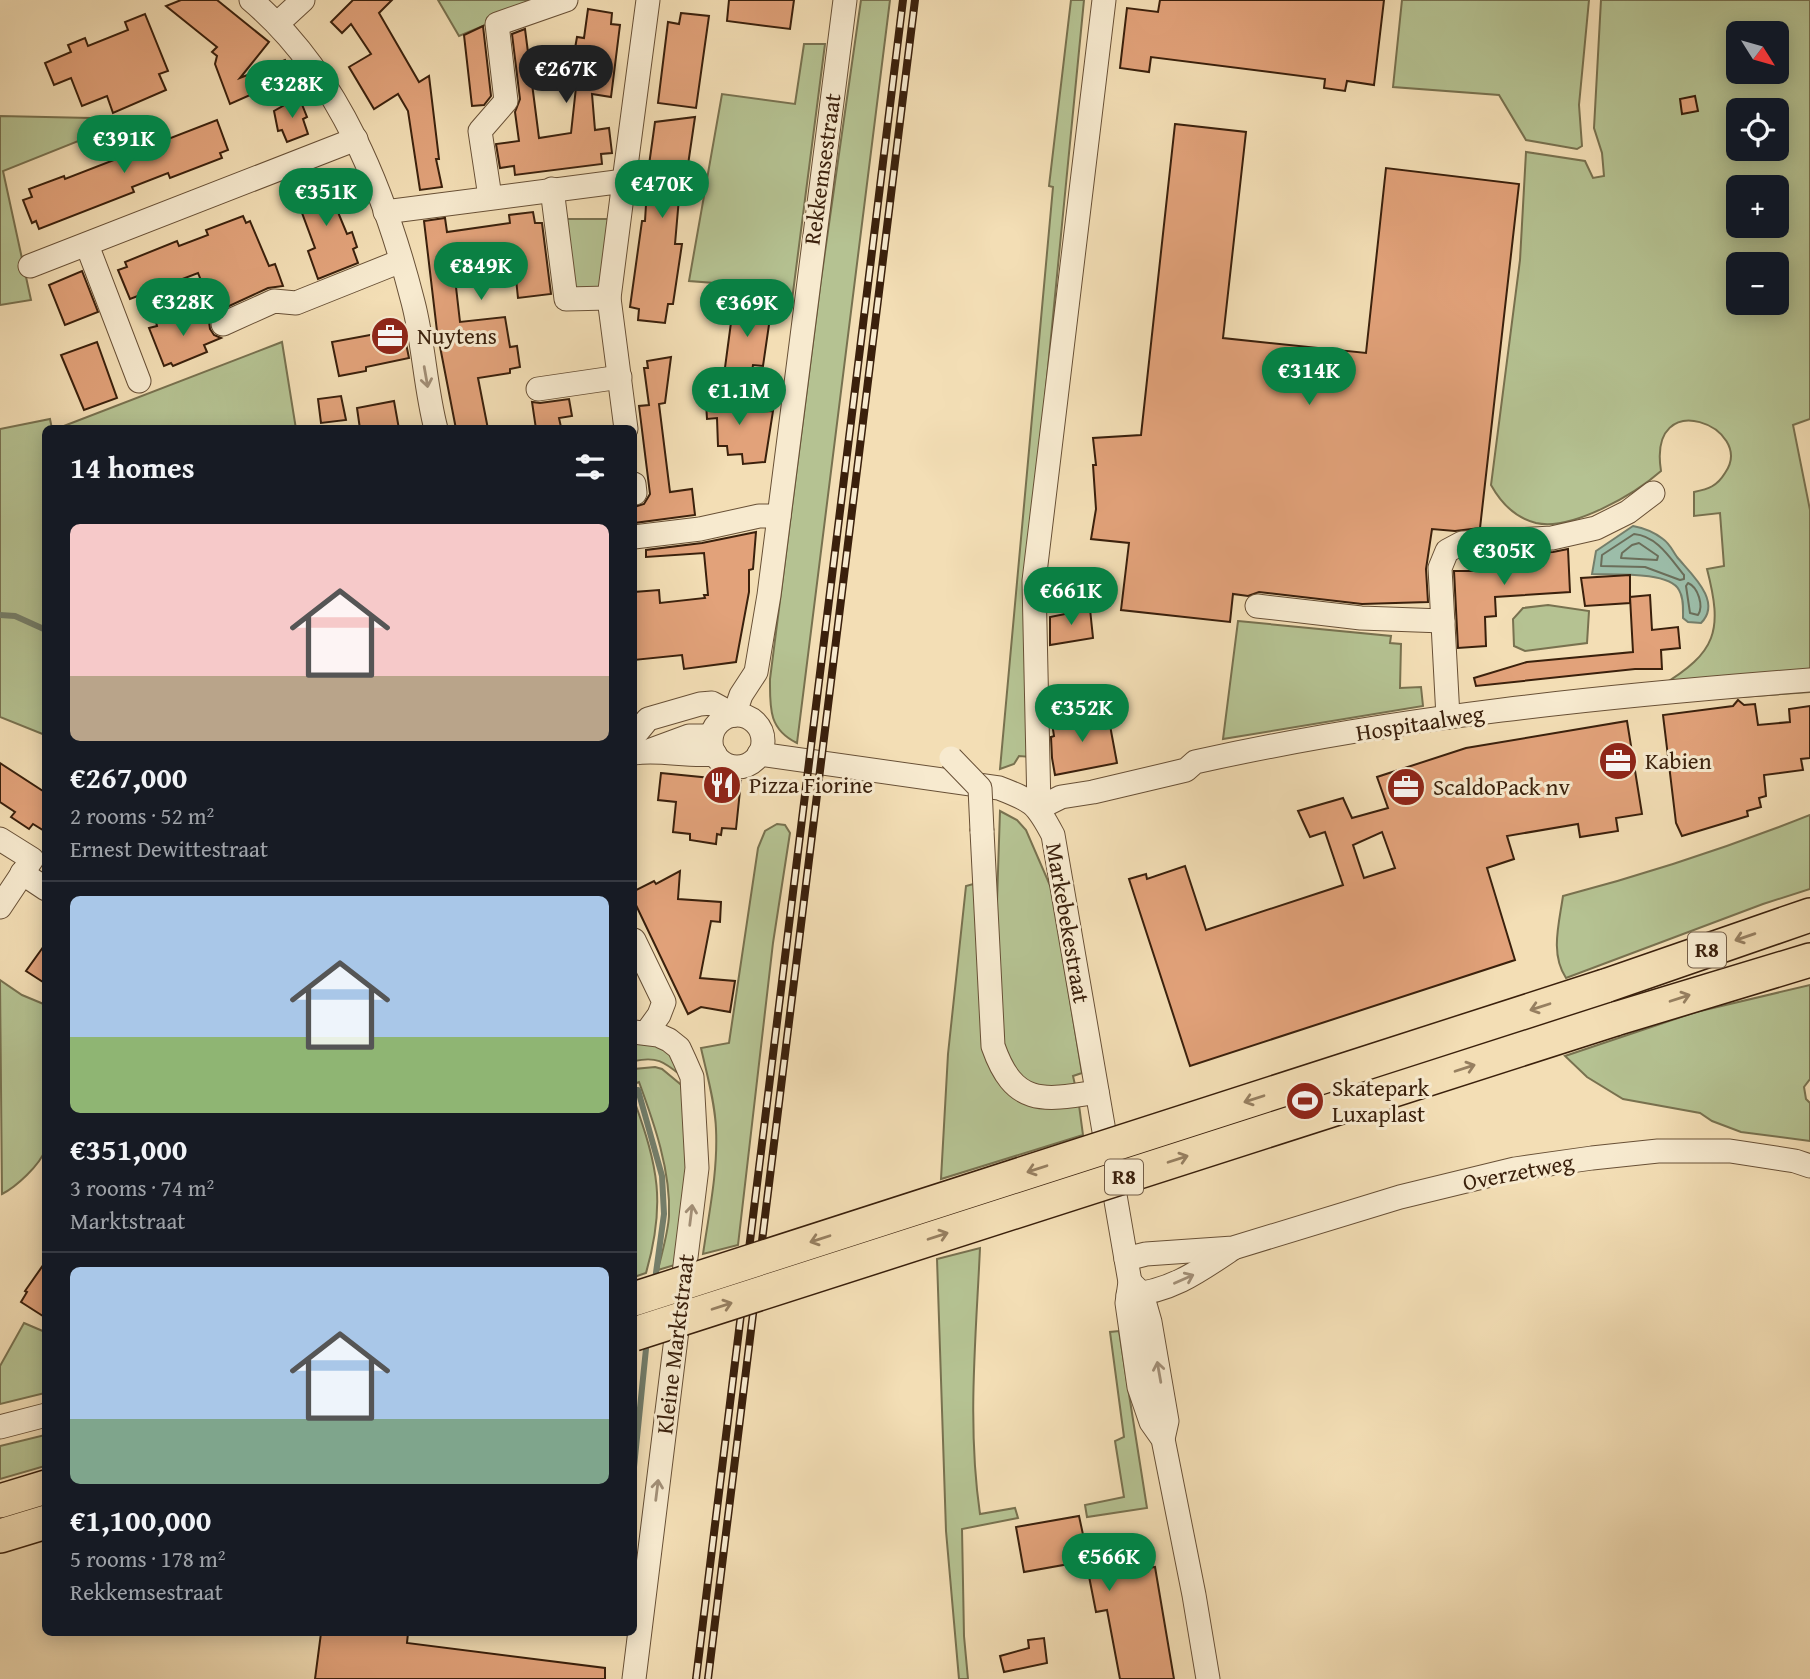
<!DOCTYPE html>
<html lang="en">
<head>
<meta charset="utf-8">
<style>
	:root { --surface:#171b24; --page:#242831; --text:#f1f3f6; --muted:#9ea1a6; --line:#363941; --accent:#0b8043 }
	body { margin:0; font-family:"Gentium Book Plus",serif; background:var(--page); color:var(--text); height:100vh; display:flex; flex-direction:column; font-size:26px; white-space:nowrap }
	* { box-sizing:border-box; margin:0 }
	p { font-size:23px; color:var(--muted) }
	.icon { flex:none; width:38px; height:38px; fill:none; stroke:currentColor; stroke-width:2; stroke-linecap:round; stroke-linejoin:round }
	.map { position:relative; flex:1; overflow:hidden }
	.drawer { position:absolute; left:42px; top:425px; width:595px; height:1211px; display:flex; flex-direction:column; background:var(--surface); border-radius:10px; box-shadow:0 4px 18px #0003 }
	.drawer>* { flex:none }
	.needle { width:46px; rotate:127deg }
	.buttons { position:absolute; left:1726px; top:21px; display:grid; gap:14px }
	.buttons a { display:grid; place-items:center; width:63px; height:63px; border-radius:10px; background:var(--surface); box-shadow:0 4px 18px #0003; font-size:35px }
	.price { position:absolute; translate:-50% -60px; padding:0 16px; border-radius:24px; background:var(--accent); color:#fff; font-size:23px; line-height:46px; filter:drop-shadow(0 2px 4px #0008) }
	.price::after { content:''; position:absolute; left:50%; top:42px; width:21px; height:16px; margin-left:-10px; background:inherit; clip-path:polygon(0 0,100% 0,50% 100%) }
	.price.on { background:#222; color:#fff }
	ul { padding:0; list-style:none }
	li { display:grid; align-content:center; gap:14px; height:371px; padding:0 28px }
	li+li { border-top:2px solid var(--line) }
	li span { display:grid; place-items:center; height:217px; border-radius:10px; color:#555 }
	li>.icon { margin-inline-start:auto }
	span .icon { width:126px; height:126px; fill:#fffc; stroke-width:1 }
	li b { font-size:30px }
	h2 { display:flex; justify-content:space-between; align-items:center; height:84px; padding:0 28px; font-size:30px }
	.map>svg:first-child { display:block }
</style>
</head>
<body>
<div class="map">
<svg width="1810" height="1679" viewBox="0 0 1810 1679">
	<rect width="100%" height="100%" fill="#f3deb5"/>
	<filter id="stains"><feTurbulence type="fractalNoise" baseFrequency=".00286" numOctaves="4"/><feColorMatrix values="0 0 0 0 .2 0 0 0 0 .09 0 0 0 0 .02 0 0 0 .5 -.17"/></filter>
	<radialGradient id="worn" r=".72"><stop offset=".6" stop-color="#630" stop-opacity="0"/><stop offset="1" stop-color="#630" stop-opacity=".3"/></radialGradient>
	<!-- green -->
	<g fill="#b5c292" stroke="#78714f" stroke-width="2" fill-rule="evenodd">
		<path d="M438,0H542L543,1L459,36Z"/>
		<path d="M861,0H890L797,743C768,729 770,707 770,679L821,280Z"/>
		<path d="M1071,0H1084L1026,592L1031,757L1019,756L1014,764L1000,769L1053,187L1049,186Z"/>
		<path d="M1402,0H1589L1579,105L1582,146L1577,149L1526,140L1499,95L1393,87Z"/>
		<path d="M1601,0H1810V419L1793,425L1810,510V692L1697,700L1661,686C1717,652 1723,631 1707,569L1724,566L1720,513L1694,516V492C1709,489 1717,486 1725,473C1757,428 1647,383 1661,471C1635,494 1572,531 1536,523C1516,518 1501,503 1491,485L1520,260L1526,152L1585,161L1593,178L1604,176L1602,153L1594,128ZM1738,33H1776V72H1738ZM1738,110H1776V149H1738ZM1738,187H1776V226H1738ZM1738,264H1776V303H1738Z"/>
		<path d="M804,44H825L791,308L740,299L741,285L689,281L722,94L795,104Z"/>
		<path d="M0,116L91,118L96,134L3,171L31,300L0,305Z"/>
		<path d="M566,219H609L603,287L579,290L571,285Z"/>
		<path d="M282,342L296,429H56Z"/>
		<path d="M50,419L52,429H46L45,735L0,717V429Z"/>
		<path d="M1548,605L1589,611L1587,643L1525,651L1514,646L1513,619L1523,608Z"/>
		<path d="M1238,621L1391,636L1390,643L1401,644L1400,688L1421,687L1423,706L1223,739Z"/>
		<path d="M1000,811L1017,820L1026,830L1052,890L1082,1073L1073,1076L1075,1085L1048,1089L1027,1085L1005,1056L996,932Z"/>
		<path d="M1810,815V889L1763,904L1566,978C1550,954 1559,924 1563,896C1647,874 1729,847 1810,815Z"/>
		<path d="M777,824L785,825L790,833L773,943L738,1245L703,1254C709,1213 718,1171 716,1129C715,1102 707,1075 701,1048L729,1043L758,848L765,831Z"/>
		<path d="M977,883L1003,1086C1033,1113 1040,1108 1079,1105L1083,1135L941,1179L948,1054L966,886Z"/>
		<path d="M0,980L22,995L46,1005L45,1150C40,1165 16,1187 2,1194Z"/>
		<path d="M1810,985V1079L1804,1087L1806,1099L1810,1103V1141L1741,1132L1712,1121L1700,1113L1623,1099L1587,1077L1565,1056L1696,1012Z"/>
		<path d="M634,1041L666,1048L683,1077C664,1062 658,1056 634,1061Z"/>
		<path d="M655,1067L662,1069L685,1088L691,1145L678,1264L658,1270C662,1252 668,1233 669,1216C671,1171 654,1123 639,1082L634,1084V1069Z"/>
		<path d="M634,1100C658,1167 666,1203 646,1273L634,1277Z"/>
		<path d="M980,1248C976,1337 967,1425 980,1514L1015,1508L1018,1518L962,1529L964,1636L968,1679H959L946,1531L937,1259Z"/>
		<path d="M24,1323L45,1332V1393L0,1404V1366Z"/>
		<path d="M1119,1331L1147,1508L1087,1517L1085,1505L1124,1497L1115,1441L1124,1437L1110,1332Z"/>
		<path d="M45,1435V1466L0,1479V1446Z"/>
	</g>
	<!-- water -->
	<path fill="#9cbda9" stroke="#757e6a" stroke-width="2" d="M1633,526C1644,528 1654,532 1663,539C1670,544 1672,550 1677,557C1690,573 1723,601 1701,623L1688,622L1683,618C1683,609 1684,598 1679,590C1669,571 1612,575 1592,574L1596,551Z"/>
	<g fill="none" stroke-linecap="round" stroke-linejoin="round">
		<!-- shore -->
		<g stroke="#6b6e5a" stroke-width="2">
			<path d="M1634,534C1657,536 1670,558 1684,575V579L1680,580L1645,567L1601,566L1602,555Z"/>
			<path d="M1639,543L1658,556L1657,560L1621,558L1622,553L1632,545Z"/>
			<path d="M1688,583C1698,587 1704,606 1698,615L1690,613L1686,586Z"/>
		</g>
		<!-- stream -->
		<g stroke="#757e6a" stroke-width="6">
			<path d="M0,615L15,616L46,630"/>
			<path d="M638,1090L662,1176L664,1214L655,1280"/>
			<path d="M634,1467L647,1339"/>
		</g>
	</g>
	<!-- building -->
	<g fill="#e2a27a" stroke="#3a200c" stroke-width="2" fill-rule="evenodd">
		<path d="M181,0H217L269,42L240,78L285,60L293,82L272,102L266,88L230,104L215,64L217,56L212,52L217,47L166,6Z"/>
		<path d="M353,0H392L379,13L419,82L429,76L439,159H436L442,187L420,190L408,111L398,94L374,109L349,67L371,54L351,24L342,33L331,22Z"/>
		<path d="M729,0H794L790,29L727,21Z"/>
		<path d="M1160,0H1384L1374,85L1347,81L1345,91L1324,88L1325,79L1151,57L1149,72L1120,68L1127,8L1158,12Z"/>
		<path d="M588,9L612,13L611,24L620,25L611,97L592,94L595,130L609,128L612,153L601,154L602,164L515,175L514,166L500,168L496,144L519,141L515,112L520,99L512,34L525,29L539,138L571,133L577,78L570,77L577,37L584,38Z"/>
		<path d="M681,13L709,16L696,108L658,103L668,22L679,24Z"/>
		<path d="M145,14L168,71L159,74L166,90L113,113L107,96L82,106L71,78L54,85L45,63L71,52L68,45L85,38L88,46L128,30L125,22Z"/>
		<path d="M483,26L491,96L484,105L472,106L464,35Z"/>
		<path d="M1695,96L1698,111L1682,114L1680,99Z"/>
		<path d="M299,97L307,117L303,119L308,134L287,142L282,130L278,131L274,111Z"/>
		<path d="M695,117L683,199L679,198L675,244H682L673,304H668L665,323L638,320L639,309L630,307L642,221H645L648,172L655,122Z"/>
		<path d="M217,120L228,150L220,153L222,158L170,178L168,173L132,187L134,192L39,229L36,221L32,223L23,200L32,197L29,189L64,176L65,179Z"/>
		<path d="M1175,124L1246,132L1223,338L1366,353L1386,168L1519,184L1480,528L1455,531L1432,529L1426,569L1428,602L1362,604L1259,592L1248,596L1233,594L1230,622L1121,610L1129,543L1091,539L1096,509L1093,465H1096L1093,438L1141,435Z"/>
		<path d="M323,175L330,190L335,188L340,203L335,205L347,234L352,232L357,247L353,249L358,263L318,279L308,251L315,248L295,194L298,193L296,186Z"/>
		<path d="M533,212L535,223H542L551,294L518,298L516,279L456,287L460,322L505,317L510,347L517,346L520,367L510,369V373L478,378L488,429H456L437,331L424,221L445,218L447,232L510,223L509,215Z"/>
		<path d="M243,216L246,223L250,221L269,266L275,264L283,286L268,288L214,313L198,273L130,299L118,270L127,267L125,262L177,241L179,246L208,235L206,230Z"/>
		<path d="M82,271L98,312L65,325L49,285Z"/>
		<path d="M734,300L763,304L762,310L771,311L763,366L753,365L751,378L724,375Z"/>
		<path d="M210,310L212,315L209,322L210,329L214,335L221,338L204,345L207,352L173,366L171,363L164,366L149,328L157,326L156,322L179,314L182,321Z"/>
		<path d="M403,329L409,358L366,367V371L339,376L332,342Z"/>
		<path d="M97,342L117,398L84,410L61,355Z"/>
		<path d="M671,357L665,403L659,404L670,492L692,489L695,515L634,523V507L644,504L650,494L639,406L649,405L644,368H648L647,361Z"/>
		<path d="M723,382L725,412L773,411L765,462L743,464L742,454L728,455L727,446H718L717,418L707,419L705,385Z"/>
		<path d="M341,396L346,420L321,423L318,399Z"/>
		<path d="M569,399L572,416L559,418L561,427L536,429L532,402L540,403Z"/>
		<path d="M394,401L399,429H360L357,408Z"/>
		<path d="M756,532L753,569L749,570V592L736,662L684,669L682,655L634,660V592L659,590L660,603L705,598L704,595H708L704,553L646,557V550L702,543Z"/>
		<path d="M1568,549L1570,592L1495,597L1496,616L1485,617L1486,646L1458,648L1454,571H1473L1471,556L1553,552Z"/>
		<path d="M1630,575V603L1585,606L1581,578Z"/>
		<path d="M1650,595L1652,630L1678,627L1680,648L1661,650L1662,669H1635L1476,686L1474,678L1527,662L1633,652L1630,597Z"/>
		<path d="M1090,609L1093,638L1050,645V617Z"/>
		<path d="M1738,700L1744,705L1755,704L1758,725L1790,722L1789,709L1810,706V758L1801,759L1803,770L1764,775L1766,796L1759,798L1761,807L1747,811L1748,816L1682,836L1676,823L1663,715L1733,706Z"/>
		<path d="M1101,713L1103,722L1109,720L1117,763L1055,775L1052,758L1051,737L1054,736L1052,723L1062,721V719Z"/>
		<path d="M1627,721L1642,814L1616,818L1618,831L1580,837L1578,824L1507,836L1514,859L1487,868L1515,960L1190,1066L1129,879L1146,874L1147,879L1185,866L1206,930L1343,885L1325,832L1310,837L1298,811L1343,798L1352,818L1388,808L1377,777L1466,748ZM1382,832L1395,868L1364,878L1353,845Z"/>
		<path d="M0,763L46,793V832L33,824L29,829L11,817L15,812L0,802Z"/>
		<path d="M661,773L741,781L736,829L722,828L721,835L717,834L716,844L690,840V834L673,832L676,802L658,800Z"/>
		<path d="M680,871L678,899L721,902L720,922L711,921L700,978L735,981L730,1012L701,1007L688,1014L634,901V891L654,881L656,884Z"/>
		<path d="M46,943V984L26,971Z"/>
		<path d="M46,1261V1318L21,1302L27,1292L25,1291Z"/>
		<path d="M1079,1516L1087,1553L1136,1542L1141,1569L1155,1567L1174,1679H1120L1107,1610L1096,1612L1086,1561L1024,1572L1016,1527Z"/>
		<path d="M321,1633H408L407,1643L605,1668V1679H315Z"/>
		<path d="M1044,1638L1047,1663L1004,1672L1000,1656L1029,1648L1028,1640Z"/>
	</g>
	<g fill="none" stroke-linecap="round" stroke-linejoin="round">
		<defs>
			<g id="minor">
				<path d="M251,0C339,74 385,192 413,302C424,344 425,387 436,429"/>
				<path d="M278,23L303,0"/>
				<path d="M624,181L648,0"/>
				<path d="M552,189L566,299L609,298"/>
				<path d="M490,197L480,131L506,101L497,24L566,0"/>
				<path d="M385,212L624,181L609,298L626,429"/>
				<path d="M87,245L139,381"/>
				<path d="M30,266L356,139"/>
				<path d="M223,324L274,301L296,303L401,261"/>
				<path d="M538,389L620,377"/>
				<path d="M634,484L635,493"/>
				<path d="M634,537L700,529L759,516H779"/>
				<path d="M1257,606L1361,618L1443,621"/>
				<path d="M734,715L741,695L756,672L769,595L845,0"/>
				<circle cx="737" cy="741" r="26"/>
				<path d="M1448,717L1440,568L1447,551L1462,543L1552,538L1596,528L1628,512L1653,493"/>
				<path d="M634,736L648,719L700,704L712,703L734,715"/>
				<path d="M651,750L689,736H711"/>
				<path d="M634,753C661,749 687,757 715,754"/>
				<path d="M759,754L999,788C1033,801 1036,803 1053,835L1126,1259L1130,1282L1127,1303L1139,1387L1151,1422L1163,1439L1194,1595L1208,1679"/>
				<path d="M1039,808L1034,581L1104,0"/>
				<path d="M1039,808L1061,797L1093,792L1186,770L1195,762C1397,717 1604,696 1810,680"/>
				<path d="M982,831L993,1046C1014,1106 1042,1101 1097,1092"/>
				<path d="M0,839L32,859L0,907"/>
				<path d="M22,873L46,889"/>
				<path d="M634,940L664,1002L659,1015L646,1033"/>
				<path d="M634,1032L658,1035L669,1040L679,1048L685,1061L692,1077L697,1168L634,1679"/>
				<path d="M1126,1259L1146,1254L1233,1248L1400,1197L1515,1169L1592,1158L1658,1151H1730L1795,1161L1810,1166"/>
				<path d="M1130,1282L1142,1294L1150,1322L1167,1421L1163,1439"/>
				<path d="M1128,1295C1170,1292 1198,1272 1232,1249"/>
				<path d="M0,1427L46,1415"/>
			</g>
			<g id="highway">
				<path d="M1605,986L1810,915"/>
				<path d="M1615,1019L1810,960"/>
				<path d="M0,1501L46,1487"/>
				<path d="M0,1536L46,1522"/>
			</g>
		</defs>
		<!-- minor casing -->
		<use href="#minor" stroke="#685036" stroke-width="25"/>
		<!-- highway casing -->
		<use href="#highway" stroke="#3a200c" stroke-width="36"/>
		<!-- minor -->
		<use href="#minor" stroke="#f7eacf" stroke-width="23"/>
		<!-- highway -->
		<use href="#highway" stroke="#f3deb5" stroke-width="33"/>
		<defs>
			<g id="rail">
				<path d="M696,1679L903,0"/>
				<path d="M708,1679L915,0"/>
			</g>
		</defs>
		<!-- rail casing -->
		<use href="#rail" stroke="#3a200c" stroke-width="8"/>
		<!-- rail -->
		<use href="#rail" stroke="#f7eacf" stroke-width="5" stroke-dasharray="16" stroke-linecap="butt"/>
		<defs>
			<path id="minor-bridge" d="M951,758L980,788L982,831"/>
			<g id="highway-bridge">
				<path d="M634,1299L1605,986"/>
				<path d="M634,1334L1615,1019"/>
			</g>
		</defs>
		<!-- minor-bridge casing -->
		<use href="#minor-bridge" stroke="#685036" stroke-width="25" stroke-linecap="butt"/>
		<!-- highway-bridge casing -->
		<use href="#highway-bridge" stroke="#3a200c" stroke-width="36" stroke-linecap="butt"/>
		<!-- minor-bridge -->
		<use href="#minor-bridge" stroke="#f7eacf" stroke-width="23"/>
		<!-- highway-bridge -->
		<use href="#highway-bridge" stroke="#f3deb5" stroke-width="33"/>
	</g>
	<!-- one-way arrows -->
	<defs><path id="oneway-shaft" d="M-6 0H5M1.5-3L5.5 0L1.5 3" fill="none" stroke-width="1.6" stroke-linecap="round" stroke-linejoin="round" transform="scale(1.75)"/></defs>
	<g stroke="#a28f77">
		<use href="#oneway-shaft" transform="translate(426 377) rotate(80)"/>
		<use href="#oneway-shaft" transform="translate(691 1215) rotate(-83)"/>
		<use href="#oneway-shaft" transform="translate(1184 1279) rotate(-24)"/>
		<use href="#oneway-shaft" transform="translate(1159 1372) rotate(-100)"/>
		<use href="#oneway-shaft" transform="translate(657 1490) rotate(-83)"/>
	</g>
	<g stroke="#967f60">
		<use href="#oneway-shaft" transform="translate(1745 937) rotate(161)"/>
		<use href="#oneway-shaft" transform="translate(1680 998) rotate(-18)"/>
		<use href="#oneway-shaft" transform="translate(1540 1007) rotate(162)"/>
		<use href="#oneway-shaft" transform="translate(1465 1068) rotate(-18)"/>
		<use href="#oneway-shaft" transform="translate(1254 1099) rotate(162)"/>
		<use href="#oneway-shaft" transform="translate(1178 1159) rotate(-18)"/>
		<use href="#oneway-shaft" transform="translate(1037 1169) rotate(162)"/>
		<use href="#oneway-shaft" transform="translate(938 1236) rotate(-18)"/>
		<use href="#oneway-shaft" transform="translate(820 1239) rotate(162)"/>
		<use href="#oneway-shaft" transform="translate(722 1306) rotate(-18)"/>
	</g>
	<!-- icons -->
	<defs>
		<symbol id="office-disc" viewBox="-11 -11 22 22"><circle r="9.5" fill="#8f2418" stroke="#f7eacf"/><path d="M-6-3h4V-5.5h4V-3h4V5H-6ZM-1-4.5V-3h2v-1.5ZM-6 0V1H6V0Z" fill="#fff"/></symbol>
		<symbol id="restaurant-disc" viewBox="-11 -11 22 22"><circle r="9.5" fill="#8f2418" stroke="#f7eacf"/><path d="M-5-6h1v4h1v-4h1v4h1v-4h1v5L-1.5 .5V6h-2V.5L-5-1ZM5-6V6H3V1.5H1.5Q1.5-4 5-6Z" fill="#fff"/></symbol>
		<symbol id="stadium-disc" viewBox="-11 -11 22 22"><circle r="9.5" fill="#8f2418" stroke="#f7eacf"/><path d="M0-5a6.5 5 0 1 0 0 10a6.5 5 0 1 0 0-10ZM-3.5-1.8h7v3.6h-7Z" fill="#fff"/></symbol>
	</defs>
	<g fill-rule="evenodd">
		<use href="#office-disc" x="368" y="314" width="44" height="44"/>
		<use href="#office-disc" x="1596" y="739" width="44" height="44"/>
		<use href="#restaurant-disc" x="700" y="763" width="44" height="44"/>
		<use href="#office-disc" x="1384" y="765" width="44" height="44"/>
		<use href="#stadium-disc" x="1283" y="1079" width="44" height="44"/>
	</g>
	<g text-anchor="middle" stroke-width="6" stroke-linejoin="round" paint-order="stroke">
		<!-- shield labels -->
		<g fill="#f7eacf" stroke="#735d46" stroke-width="2">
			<rect x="1688" y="932.5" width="38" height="35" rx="5"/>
			<rect x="1105" y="1159.5" width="38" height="35" rx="5"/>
		</g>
		<g font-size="21" font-weight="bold" fill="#3a200c">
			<text x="1707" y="957">R8</text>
			<text x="1124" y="1184">R8</text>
		</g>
		<!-- street labels -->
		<g font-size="23" fill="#3a200c" stroke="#f7eacf">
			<text transform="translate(822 169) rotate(-82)" y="8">Rekkemsestraat</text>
			<text transform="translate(1420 723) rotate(-9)" y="8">Hospitaalweg</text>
			<text transform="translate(1068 923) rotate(80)" y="8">Markebekestraat</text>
			<text transform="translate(1518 1172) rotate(-11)" y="8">Overzetweg</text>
			<text transform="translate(675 1344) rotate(-83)" y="8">Kleine Marktstraat</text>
		</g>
		<!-- poi labels -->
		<g font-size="23" fill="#3a200c" stroke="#f7eacf" text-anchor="start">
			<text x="417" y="344">Nuytens</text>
			<text x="1645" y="769">Kabien</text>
			<text x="749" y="793">Pizza Fiorine</text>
			<text x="1433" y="795">ScaldoPack nv</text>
			<text x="1332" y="1096">Skatepark<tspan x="1332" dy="26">Luxaplast</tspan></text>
		</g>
	</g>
	<rect width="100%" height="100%" filter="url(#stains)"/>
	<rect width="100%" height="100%" fill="url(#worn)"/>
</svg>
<div class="buttons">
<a><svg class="needle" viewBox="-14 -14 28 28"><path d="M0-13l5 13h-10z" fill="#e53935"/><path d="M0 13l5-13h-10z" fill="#9ea1a6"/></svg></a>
<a><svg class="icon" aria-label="locate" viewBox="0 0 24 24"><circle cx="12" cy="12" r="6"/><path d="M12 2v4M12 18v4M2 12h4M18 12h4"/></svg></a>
<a>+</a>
<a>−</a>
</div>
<b class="price on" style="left:566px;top:105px">€267K</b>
<b class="price" style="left:292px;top:120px">€328K</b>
<b class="price" style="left:124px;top:175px">€391K</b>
<b class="price" style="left:662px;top:220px">€470K</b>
<b class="price" style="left:326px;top:228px">€351K</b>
<b class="price" style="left:481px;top:302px">€849K</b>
<b class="price" style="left:183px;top:338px">€328K</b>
<b class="price" style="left:747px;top:339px">€369K</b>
<b class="price" style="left:1309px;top:407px">€314K</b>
<b class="price" style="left:739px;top:427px">€1.1M</b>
<b class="price" style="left:1504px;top:587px">€305K</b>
<b class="price" style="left:1071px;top:627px">€661K</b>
<b class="price" style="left:1082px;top:744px">€352K</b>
<b class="price" style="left:1109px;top:1593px">€566K</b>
<section class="drawer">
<h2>14 homes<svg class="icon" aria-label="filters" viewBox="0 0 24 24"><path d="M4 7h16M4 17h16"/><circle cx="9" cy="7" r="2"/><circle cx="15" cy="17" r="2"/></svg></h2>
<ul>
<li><span style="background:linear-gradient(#f6c9c9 70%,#b9a48a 0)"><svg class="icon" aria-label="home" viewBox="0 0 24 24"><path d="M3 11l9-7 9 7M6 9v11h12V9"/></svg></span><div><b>€267,000</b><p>2 rooms · 52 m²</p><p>Ernest Dewittestraat</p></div></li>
<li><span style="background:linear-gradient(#a9c7e8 65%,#8fb573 0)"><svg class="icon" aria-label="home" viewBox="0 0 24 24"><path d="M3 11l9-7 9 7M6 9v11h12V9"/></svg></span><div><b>€351,000</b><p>3 rooms · 74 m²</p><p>Marktstraat</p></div></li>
<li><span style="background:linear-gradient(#a9c7e8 70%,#7fa58c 0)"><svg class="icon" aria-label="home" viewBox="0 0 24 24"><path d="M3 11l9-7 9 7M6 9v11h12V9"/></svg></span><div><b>€1,100,000</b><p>5 rooms · 178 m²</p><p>Rekkemsestraat</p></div></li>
</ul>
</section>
</div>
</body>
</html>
